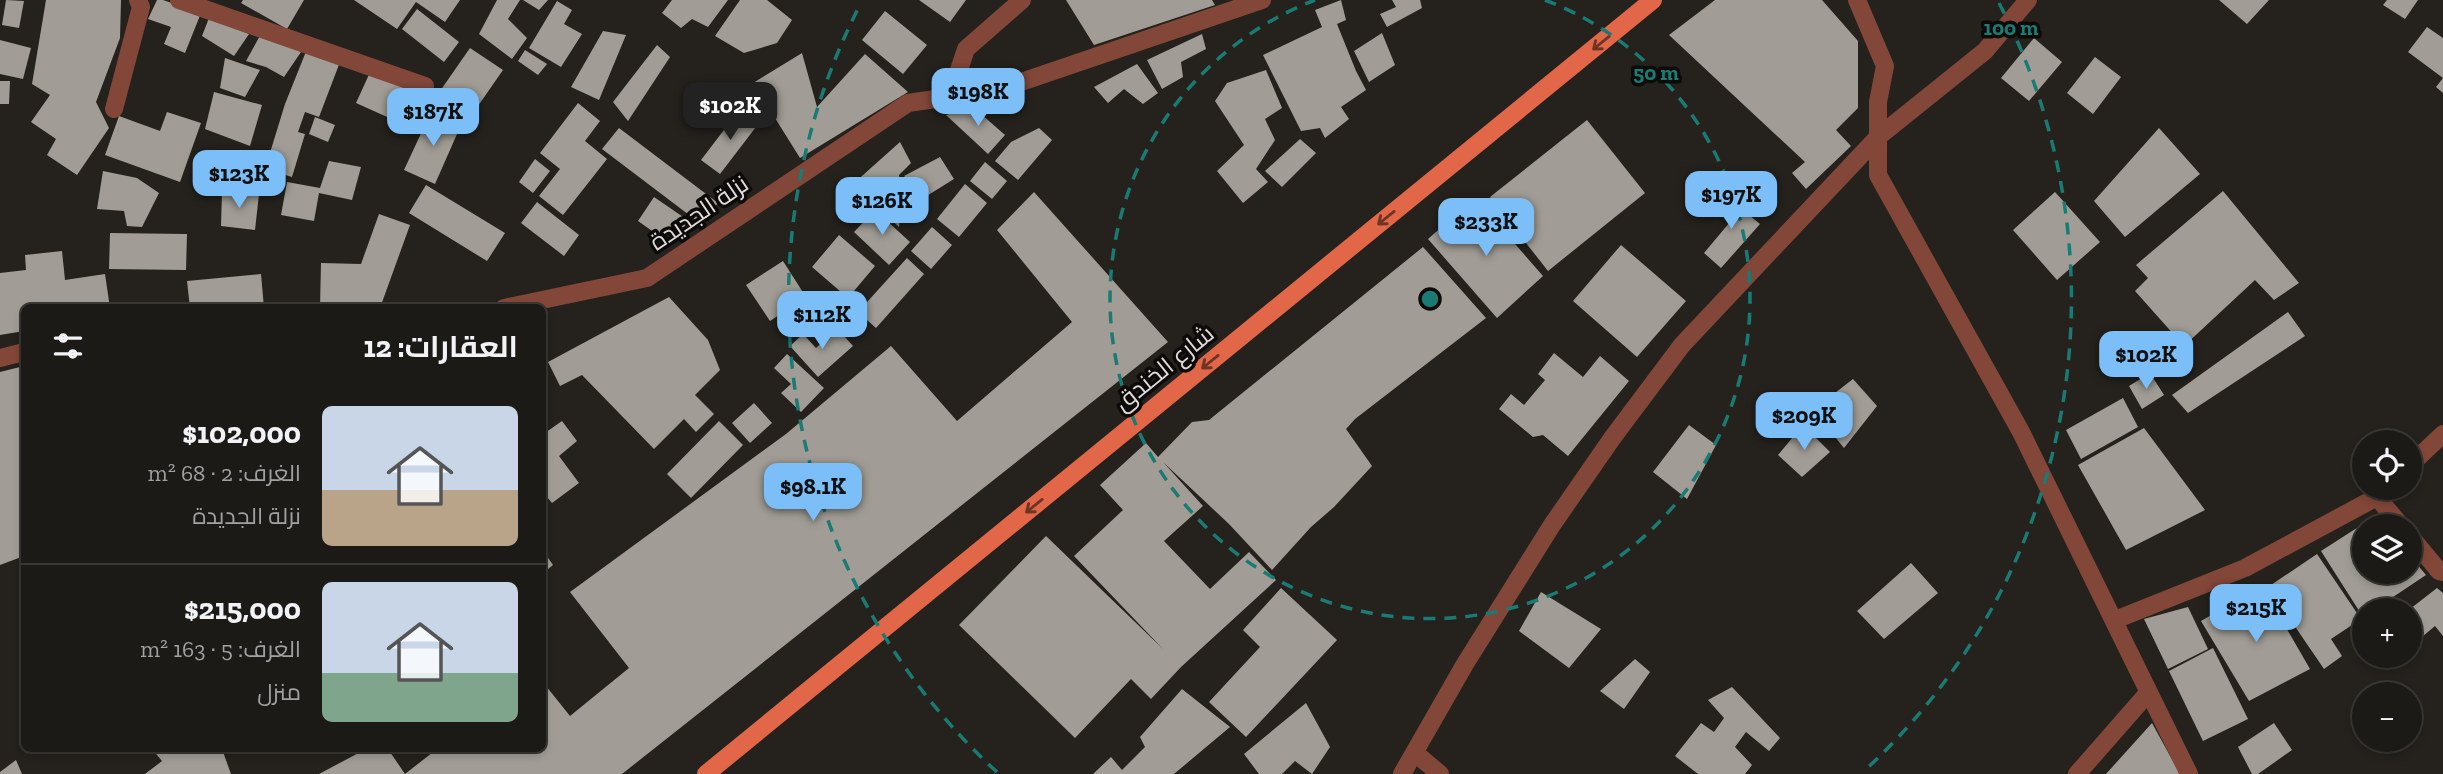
<!DOCTYPE html>
<html lang="ar">
<head>
<meta charset="utf-8">
<style>
	:root { --surface:#1c1a16; --page:#292723; --text:#f1f3f6; --muted:#a0a1a1; --line:#3a3835; --accent:#7bbef8 }
	body { margin:0; font-family:"Zilla Slab",Cairo,serif; background:var(--page); color:var(--text); direction:rtl; height:100vh; display:flex; flex-direction:column; font-size:26px; white-space:nowrap }
	* { box-sizing:border-box; margin:0 }
	p { font-size:23px; color:var(--muted) }
	.icon { flex:none; width:38px; height:38px; fill:none; stroke:currentColor; stroke-width:2; stroke-linecap:round; stroke-linejoin:round }
	.map { position:relative; flex:1; overflow:hidden; direction:ltr }
	.drawer { position:absolute; left:21px; top:304px; width:525px; height:448px; display:flex; flex-direction:column; background:var(--surface); border-radius:10px; box-shadow:0 4px 10px #0003,0 0 0 2px var(--line); direction:rtl }
	.drawer>* { flex:none }
	.fabs { position:absolute; left:2352px; top:430px; display:grid; gap:14px }
	.fabs a { display:grid; place-items:center; width:70px; height:70px; border-radius:50%; background:var(--surface); box-shadow:0 4px 10px #0003,0 0 0 2px var(--line); font-size:35px }
	.price { position:absolute; translate:-50% -60px; padding:0 16px; border-radius:14px; background:var(--accent); color:#111; font-size:23px; line-height:46px; filter:drop-shadow(0 2px 4px #0008) }
	.price::after { content:''; position:absolute; left:50%; top:42px; width:21px; height:16px; margin-left:-10px; background:inherit; clip-path:polygon(0 0,100% 0,50% 100%) }
	.price.on { background:#222; color:#fff }
	ul { padding:0; list-style:none }
	li { display:flex; align-items:center; gap:21px; height:175px; padding:0 28px }
	li+li { border-top:2px solid var(--line) }
	li span { display:grid; place-items:center; flex:none; width:196px; height:140px; border-radius:10px; color:#555 }
	li>.icon { margin-inline-start:auto }
	span .icon { width:84px; height:84px; fill:#fffc; stroke-width:1 }
	li b { font-size:30px }
	h2 { display:flex; justify-content:space-between; align-items:center; height:84px; padding:0 28px; font-size:30px }
	.map>svg:first-child { display:block }
</style>
</head>
<body>
<div class="map">
<svg width="2443" height="774" viewBox="0 0 2443 774">
	<rect width="100%" height="100%" fill="#25221d"/>
	<!-- building -->
	<g fill="#a19d96">
		<path d="M6,0L24,1L19,28L2,25Z"/>
		<path d="M46,0H121L120,38L96,102L109,128L77,175L47,155L56,139L31,122L50,95L32,84Z"/>
		<path d="M157,0H163L201,13L185,53L164,44L171,27L148,19Z"/>
		<path d="M243,0H304L287,29L241,3Z"/>
		<path d="M354,0H460L445,22L416,2L397,29Z"/>
		<path d="M497,0H520L508,19L527,38L512,59L479,34Z"/>
		<path d="M523,0H548L539,10Z"/>
		<path d="M672,0H728L708,27L692,19L681,28L662,13Z"/>
		<path d="M740,0H767L792,20L777,43L744,53L715,36Z"/>
		<path d="M919,0H966L950,22Z"/>
		<path d="M1066,0H1212L1215,5L1094,45Z"/>
		<path d="M1341,0L1346,20L1337,24L1356,71L1366,90L1341,107L1349,119L1325,138L1320,128L1301,131L1263,55L1322,27L1315,10Z"/>
		<path d="M1392,0H1420L1422,8L1387,27L1380,14L1396,7Z"/>
		<path d="M1715,0H1822L1858,41V108L1836,130L1851,146L1806,189L1792,173L1805,162L1669,35Z"/>
		<path d="M2219,0H2269L2247,24Z"/>
		<path d="M2387,0H2418L2405,19L2383,5Z"/>
		<path d="M557,1L572,10L564,24L582,34L561,67L529,48Z"/>
		<path d="M417,9L459,42L444,62L402,29Z"/>
		<path d="M885,11L927,45L903,74L862,40Z"/>
		<path d="M209,18L249,34L234,56L202,36Z"/>
		<path d="M2427,27L2443,38V93L2436,87L2443,78L2408,52Z"/>
		<path d="M603,31L626,35L599,100L571,87Z"/>
		<path d="M262,32L301,52L284,77L266,67L246,61Z"/>
		<path d="M1382,33L1395,65L1369,82L1354,51Z"/>
		<path d="M1202,34L1206,49L1181,62L1183,77L1162,89L1147,60Z"/>
		<path d="M2034,38L2062,62L2029,101L2001,78Z"/>
		<path d="M0,40L31,48L23,79L0,74Z"/>
		<path d="M657,45L670,57L628,121L613,102Z"/>
		<path d="M470,48L503,70L471,116L438,94Z"/>
		<path d="M307,49L340,62L319,117L305,112L298,132L305,134L292,177L265,169L285,104Z"/>
		<path d="M525,50L547,64L538,75L518,61Z"/>
		<path d="M802,53L817,107L865,54L908,92L800,158L753,83Z"/>
		<path d="M2095,57L2121,77L2093,114L2067,93Z"/>
		<path d="M225,58L260,70L245,97L220,88Z"/>
		<path d="M1137,64L1158,93L1143,104L1124,89L1108,103L1094,87Z"/>
		<path d="M372,68L421,90L405,125L356,103Z"/>
		<path d="M1266,70L1282,108L1265,119L1275,140L1256,169L1268,182L1243,203L1217,171L1244,145L1215,101L1227,83Z"/>
		<path d="M0,81H10L9,104H0Z"/>
		<path d="M214,92L262,105L250,146L205,129Z"/>
		<path d="M578,103L600,121L585,141L607,159L563,215L539,196L560,169L540,153Z"/>
		<path d="M973,107L1005,135L988,154L946,115Z"/>
		<path d="M740,109L759,123L720,174L701,160Z"/>
		<path d="M167,112L201,123L180,182L105,155L119,116L160,131Z"/>
		<path d="M431,112L461,125L435,184L404,170Z"/>
		<path d="M315,117L335,125L328,142L309,134Z"/>
		<path d="M1587,120L1645,193L1548,271L1490,197Z"/>
		<path d="M619,128L718,203L701,224L602,149Z"/>
		<path d="M1039,128L1052,140L1018,180L995,161L1011,142Z"/>
		<path d="M2159,128L2200,174L2125,237L2094,201Z"/>
		<path d="M1300,139L1316,153L1282,187L1265,171Z"/>
		<path d="M900,142L911,163L899,175L902,195L899,227L853,184Z"/>
		<path d="M940,157L954,179L925,197L904,176Z"/>
		<path d="M535,159L550,171L533,193L519,182Z"/>
		<path d="M329,161L361,167L352,200L319,193L314,221L281,215L287,182L320,188Z"/>
		<path d="M985,162L1007,181L992,199L970,181Z"/>
		<path d="M103,171L137,178L159,193L142,227L127,226L124,211L97,209Z"/>
		<path d="M965,184L987,203L959,237L937,219Z"/>
		<path d="M426,185L505,233L487,261L409,213Z"/>
		<path d="M2223,191L2299,283L2274,300L2255,280L2184,346L2135,291L2148,278L2136,265Z"/>
		<path d="M222,192L259,194L255,230L221,226Z"/>
		<path d="M1034,192L1168,342L622,774H319L366,749H388L405,774L437,749H542V681L570,716L629,668L570,592L786,434L891,346L957,421L1072,322L997,230Z"/>
		<path d="M2055,192L2100,242L2057,280L2013,230Z"/>
		<path d="M1722,193L1760,224L1721,268L1704,253L1730,222L1712,206Z"/>
		<path d="M654,197L692,223L662,238L638,221Z"/>
		<path d="M1475,198L1543,276L1497,318L1428,239Z"/>
		<path d="M537,202L579,235L564,256L521,223Z"/>
		<path d="M875,210L910,242L889,265L854,232Z"/>
		<path d="M379,214L410,225L380,308H320L321,263L361,264Z"/>
		<path d="M932,227L952,245L931,269L911,251Z"/>
		<path d="M110,233L187,234L186,270L109,269Z"/>
		<path d="M839,235L875,266L848,298L812,267Z"/>
		<path d="M1621,245L1686,301L1637,357L1573,301Z"/>
		<path d="M1423,247L1486,318L1355,419L1346,429L1372,466L1334,507L1311,527L1272,570L1229,524L1163,462L1203,506L1164,541L1210,589L1249,552L1276,580L1181,667L1151,699L1131,679L1075,738L959,625L1046,536L1163,649L1074,556L1123,510L1100,485L1146,443L1158,457L1192,422L1209,420Z"/>
		<path d="M62,251L65,280L105,274L110,308H24V331L0,335V273L26,270L25,255Z"/>
		<path d="M907,258L924,274L876,328L858,312Z"/>
		<path d="M783,261L806,297L770,321L746,285Z"/>
		<path d="M261,274L264,308H190L187,281Z"/>
		<path d="M669,297L708,340L720,370L695,395L714,414L696,432L684,419L654,449L582,375L560,386L548,362Z"/>
		<path d="M2288,312L2305,336L2188,413L2172,395Z"/>
		<path d="M837,328L853,346L818,377L790,346L803,334L816,348Z"/>
		<path d="M1554,353L1583,377L1600,356L1629,381L1568,456L1543,435L1533,437L1499,409L1511,394L1524,405L1545,380L1538,374Z"/>
		<path d="M787,354L824,388L801,412L781,393L791,384L774,368Z"/>
		<path d="M24,366V556L0,565V372Z"/>
		<path d="M2150,373L2164,395L2142,409L2129,386Z"/>
		<path d="M1853,379L1877,406L1844,448L1813,410Z"/>
		<path d="M2123,398L2138,427L2081,459L2066,430Z"/>
		<path d="M754,403L772,423L750,443L732,423Z"/>
		<path d="M562,421L577,441L559,456L579,483L552,503L542,491V435Z"/>
		<path d="M719,421L743,445L691,498L667,474Z"/>
		<path d="M1689,425L1716,445L1687,499L1653,472Z"/>
		<path d="M1803,425L1830,452L1802,477L1778,455Z"/>
		<path d="M2144,428L2205,510L2126,550L2078,465Z"/>
		<path d="M2377,515L2386,527H2364V572H2410V556L2426,575L2372,611H2364L2363,617L2321,551Z"/>
		<path d="M542,549L553,565L542,574Z"/>
		<path d="M2317,554L2361,619L2331,639L2342,656L2324,669L2268,587Z"/>
		<path d="M1911,563L1938,593L1884,639L1857,611Z"/>
		<path d="M2262,586L2310,669L2249,701L2201,621Z"/>
		<path d="M1281,588L1337,640L1246,737L1209,702L1260,647L1243,630Z"/>
		<path d="M2437,588L2443,593V636L2435,626L2410,647V609Z"/>
		<path d="M1541,592L1601,629L1569,668L1519,631Z"/>
		<path d="M2188,607L2208,649L2168,669L2144,619Z"/>
		<path d="M2213,648L2248,719L2203,741L2169,671Z"/>
		<path d="M1635,659L1650,672L1624,709L1600,691Z"/>
		<path d="M1732,687L1780,738L1769,751L1746,732L1735,747L1752,765L1745,774H1698L1675,756L1701,723L1714,732L1724,718L1708,700Z"/>
		<path d="M1182,689L1230,727L1174,774H1093L1111,757L1122,770L1145,747L1140,737Z"/>
		<path d="M1306,703L1330,747L1312,774L1295,761L1282,774H1259L1244,754Z"/>
		<path d="M2152,723L2180,774H2106Z"/>
		<path d="M2274,723L2292,750L2258,774H2252L2238,747Z"/>
		<path d="M152,749H222L231,774H145L162,761Z"/>
		<path d="M16,760L22,774H0V772Z"/>
	</g>
	<g fill="none" stroke-linecap="round" stroke-linejoin="round">
		<!-- minor -->
		<g stroke="#824738" stroke-width="18">
			<path d="M179,0L425,86"/>
			<path d="M1857,0L1885,66L1878,102V175L2021,432L2189,774"/>
			<path d="M950,97L966,49L1022,0"/>
			<path d="M114,109L141,7L138,0"/>
			<path d="M504,308L647,278L908,103L998,90L1262,0"/>
			<path d="M0,358L24,352"/>
			<path d="M2410,465L2443,434"/>
			<path d="M2377,497L2402,527"/>
			<path d="M2410,536L2439,571L2443,572"/>
			<path d="M2115,620L2245,568L2377,497L2385,488"/>
			<path d="M1415,753L1440,774"/>
			<path d="M1402,774L1465,664L1552,525L1613,437L1682,345L1878,137L1985,51L2028,0"/>
			<path d="M2077,774L2148,693"/>
		</g>
		<!-- major -->
		<path stroke="#e16748" stroke-width="18" d="M706,774L1653,0"/>
	</g>
	<!-- one-way arrows -->
	<defs><path id="oneway-shaft" d="M-6 0H5M1.5-3L5.5 0L1.5 3" fill="none" stroke-width="1.6" stroke-linecap="round" stroke-linejoin="round" transform="scale(1.75)"/></defs>
	<g stroke="#6c3425">
		<use href="#oneway-shaft" transform="translate(1601 43) rotate(141)"/>
		<use href="#oneway-shaft" transform="translate(1386 218) rotate(141)"/>
		<use href="#oneway-shaft" transform="translate(1210 362) rotate(141)"/>
		<use href="#oneway-shaft" transform="translate(1034 506) rotate(141)"/>
	</g>
	<!-- distance rings -->
	<g fill="none" stroke="#197b73" stroke-width="3.5" stroke-dasharray="12 9">
		<path d="M1545 0A320 320 0 1 1 1315 0"/>
		<path d="M997 772A641 641 0 0 1 861 3M1999 3A641 641 0 0 1 1863 772"/>
	</g>
	<g text-anchor="middle" stroke-width="7" stroke-linejoin="round" paint-order="stroke">
		<!-- street labels -->
		<g font-size="24" fill="#e0ddda" stroke="#0d0b09">
			<text transform="translate(699 213) rotate(-34)" y="8">نزلة الجديدة</text>
			<text transform="translate(1164 368) rotate(-39)" y="8">شارع الخندق</text>
		</g>
	</g>
	<circle cx="1430" cy="299" r="10" fill="#197b73" stroke="#0d0b09" stroke-width="3.5"/>
	<g font-size="21" text-anchor="middle" font-weight="bold" fill="#197b73" stroke="#0d0b09" stroke-width="7" stroke-linejoin="round" paint-order="stroke">
		<text x="2011" y="35">100 m</text>
		<text x="1656" y="80">50 m</text>
	</g>
</svg>
<div class="fabs">
<a><svg class="icon" aria-label="locate" viewBox="0 0 24 24"><circle cx="12" cy="12" r="6"/><path d="M12 2v4M12 18v4M2 12h4M18 12h4"/></svg></a>
<a><svg class="icon" aria-label="layers" viewBox="0 0 24 24"><path d="M12 4l9 5-9 5-9-5zM3 14l9 5 9-5"/></svg></a>
<a>+</a>
<a>−</a>
</div>
<b class="price" style="left:978px;top:128px">$198K</b>
<b class="price on" style="left:730px;top:142px">$102K</b>
<b class="price" style="left:433px;top:148px">$187K</b>
<b class="price" style="left:239px;top:210px">$123K</b>
<b class="price" style="left:1731px;top:231px">$197K</b>
<b class="price" style="left:882px;top:237px">$126K</b>
<b class="price" style="left:1486px;top:258px">$233K</b>
<b class="price" style="left:822px;top:351px">$112K</b>
<b class="price" style="left:2146px;top:391px">$102K</b>
<b class="price" style="left:1804px;top:452px">$209K</b>
<b class="price" style="left:813px;top:523px">$98.1K</b>
<b class="price" style="left:2256px;top:644px">$215K</b>
<section class="drawer">
<h2>العقارات: 12<svg class="icon" aria-label="filters" viewBox="0 0 24 24"><path d="M4 7h16M4 17h16"/><circle cx="9" cy="7" r="2"/><circle cx="15" cy="17" r="2"/></svg></h2>
<ul>
<li><span style="background:linear-gradient(#c9d6e8 60%,#b9a48a 0)"><svg class="icon" aria-label="home" viewBox="0 0 24 24"><path d="M3 11l9-7 9 7M6 9v11h12V9"/></svg></span><div><b>$102,000</b><p>الغرف: 2 · 68 m²</p><p>نزلة الجديدة</p></div></li>
<li><span style="background:linear-gradient(#c9d6e8 65%,#7fa58c 0)"><svg class="icon" aria-label="home" viewBox="0 0 24 24"><path d="M3 11l9-7 9 7M6 9v11h12V9"/></svg></span><div><b>$215,000</b><p>الغرف: 5 · 163 m²</p><p>منزل</p></div></li>
</ul>
</section>
</div>
</body>
</html>
